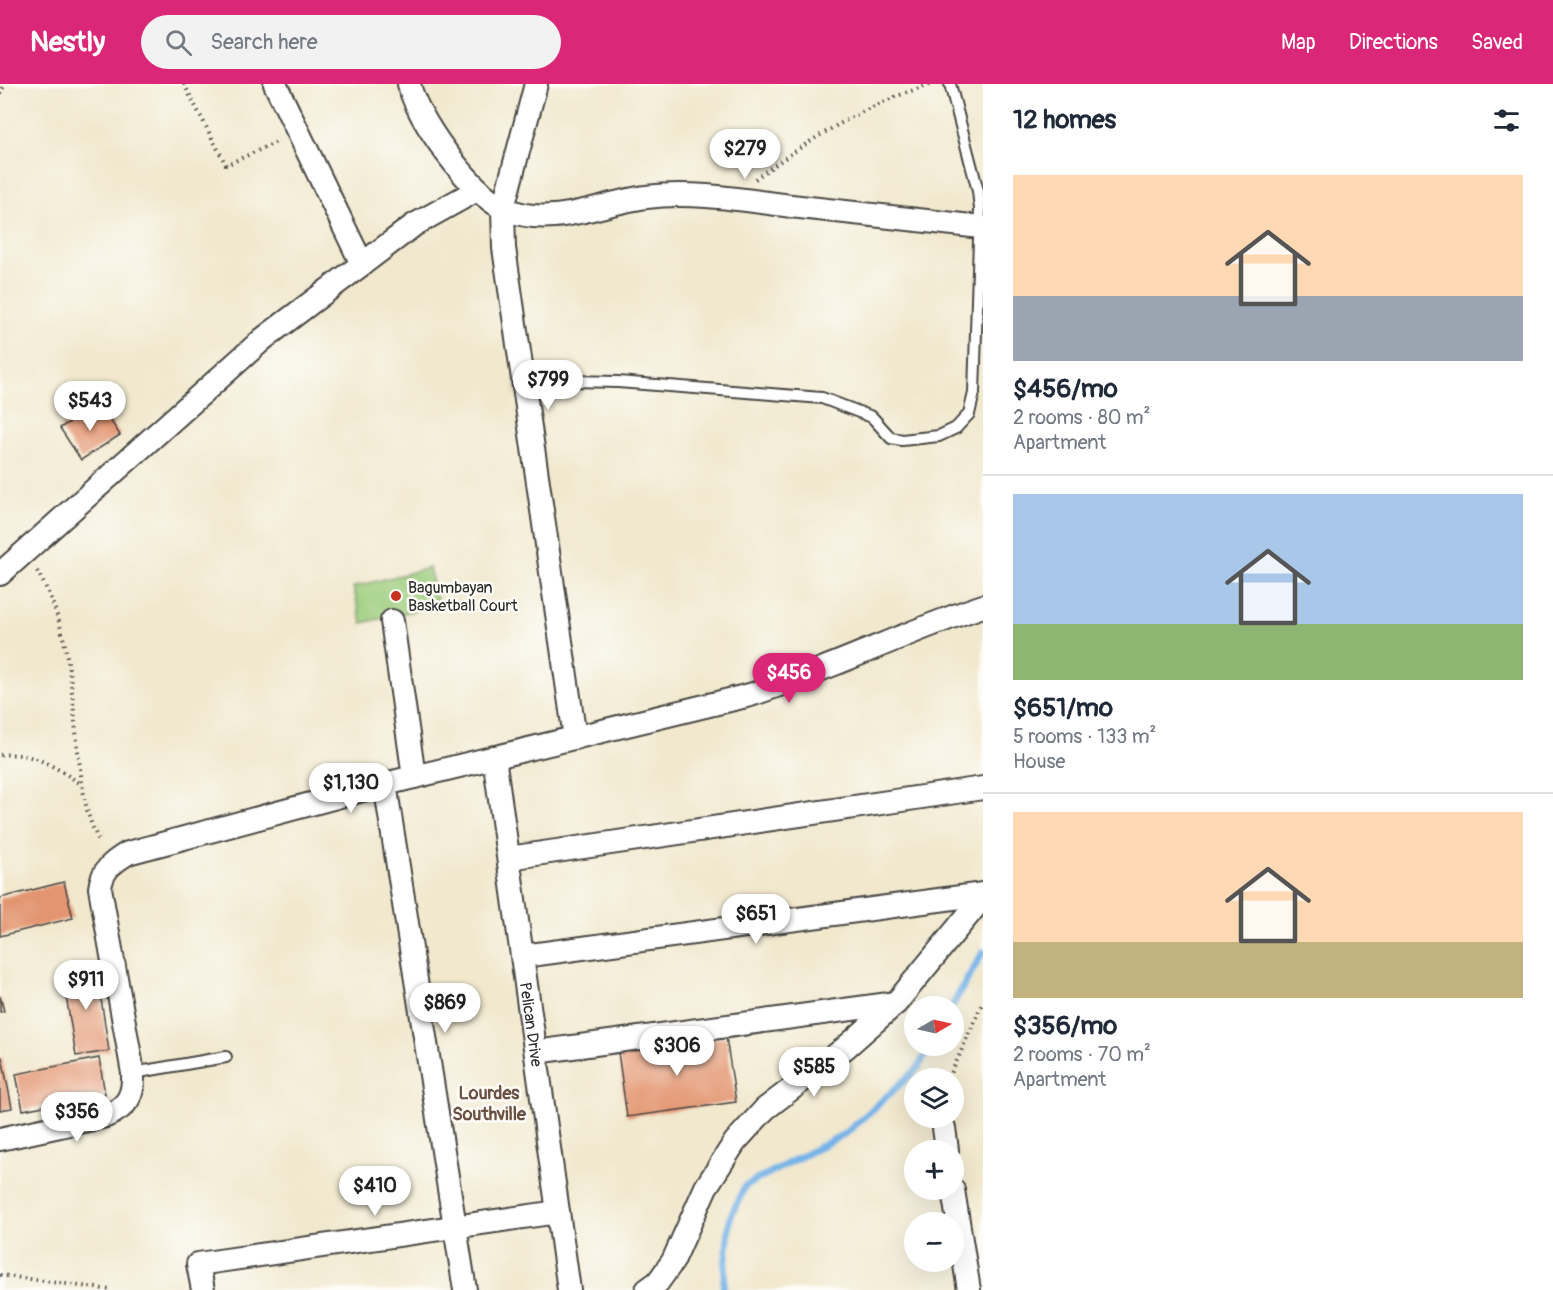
<!DOCTYPE html>
<html lang="en">
<head>
<meta charset="utf-8">
<style>
	:root { --surface:#fff; --page:#f2f2f3; --text:#1f2937; --muted:#747a83; --line:#e0e1e3; --accent:#db2777 }
	body { margin:0; font-family:Pangolin,sans-serif; background:var(--page); color:var(--text); height:100vh; display:flex; flex-direction:column; font-size:22px; white-space:nowrap }
	* { box-sizing:border-box; margin:0 }
	p { font-size:20px; color:var(--muted) }
	.icon { flex:none; width:33px; height:33px; fill:none; stroke:currentColor; stroke-width:2; stroke-linecap:round; stroke-linejoin:round }
	.map { position:relative; flex:1; overflow:hidden }
	.panel { display:flex; flex-direction:column; background:var(--surface); width:570px }
	.panel>* { flex:none }
	.needle { width:39px; rotate:81deg }
	.fabs { position:absolute; left:904px; top:912px; display:grid; gap:12px }
	.fabs a { display:grid; place-items:center; width:60px; height:60px; border-radius:50%; background:var(--surface); box-shadow:0 6px 24px #0002; font-size:30px }
	.price { position:absolute; translate:-50% -51px; padding:0 14px; border-radius:21px; background:#fff; color:#222; font-size:20px; line-height:39px; filter:drop-shadow(0 2px 3px #0008) }
	.price::after { content:''; position:absolute; left:50%; top:36px; width:18px; height:14px; margin-left:-9px; background:inherit; clip-path:polygon(0 0,100% 0,50% 100%) }
	.price.selected { background:var(--accent); color:#fff }
	ul { padding:0; list-style:none }
	li { display:grid; align-content:center; gap:12px; height:318px; padding:0 30px }
	li+li { border-top:2px solid var(--line) }
	li span { display:grid; place-items:center; height:186px; border-radius:0px; color:#555 }
	li>.icon { margin-inline-start:auto }
	span .icon { width:108px; height:108px; fill:#fffc; stroke-width:1 }
	li b { font-size:26px }
	h2 { display:flex; justify-content:space-between; align-items:center; height:72px; padding:0 30px; font-size:26px }
	header { display:flex; align-items:center; gap:36px; box-sizing:border-box; height:84px; padding:0 30px; background:var(--accent); color:#fff }
	header strong { font-size:28px }
	nav { display:flex; gap:33px; margin-inline-start:auto; font-size:21px }
	.search { width:420px; height:54px; background:var(--page); display:flex; align-items:center; gap:15px; box-sizing:border-box; padding:0 21px; border-radius:33px; color:var(--muted); font-size:22px }
	main { display:flex; flex:1; min-height:0 }
	.map>svg:first-child { display:block }
</style>
</head>
<body>
<header>
<strong>Nestly</strong>
<div class="search"><svg class="icon" aria-label="search" viewBox="0 0 24 24"><circle cx="10" cy="10" r="6"/><path d="M15 15l6 6"/></svg>Search here</div>
<nav><a>Map</a><a>Directions</a><a>Saved</a></nav>
</header>
<main>
<div class="map">
<svg width="983" height="1206" viewBox="0 0 983 1206">
	<rect width="100%" height="100%" fill="#fdfcf7"/>
	<filter id="ink" filterUnits="userSpaceOnUse"><feTurbulence type="fractalNoise" baseFrequency=".0167" numOctaves="2"/><feDisplacementMap in="SourceGraphic" scale="12" xChannelSelector="R" yChannelSelector="G"/><feConvolveMatrix kernelMatrix="1 2 1 2 8 2 1 2 1" color-interpolation-filters="sRGB"/></filter>
	<filter id="wash" filterUnits="userSpaceOnUse"><feTurbulence type="fractalNoise" baseFrequency=".008" numOctaves="4" result="noise"/><feDisplacementMap in="SourceGraphic" scale="24" xChannelSelector="R" yChannelSelector="G"/><feGaussianBlur stdDeviation="1.35" result="paint"/><feColorMatrix in="noise" values="0 0 0 0 0 0 0 0 0 0 0 0 0 0 0 0 0 1.4 0 .05"/><feComposite in="paint" operator="in"/></filter>
	<g filter="url(#wash)">
		<rect width="100%" height="100%" fill="#f1e8ce"/>
		<!-- green -->
		<path fill="#9ccc7b" stroke="#647c53" stroke-width="1.5" d="M429,484L438,521L362,539L353,503Z"/>
		<g fill="none" stroke-linecap="round" stroke-linejoin="round">
			<!-- stream -->
			<g stroke="#74b3e8" stroke-width="7">
				<path d="M952,922L983,868"/>
				<path d="M723,1206L730,1134L745,1102L846,1049L918,984L930,962"/>
			</g>
		</g>
		<g id="blocks">
			<!-- building -->
			<g fill="#e39571">
				<path d="M99,319L120,351L81,376L60,344Z"/>
				<path d="M64,798L73,834L0,852V814Z"/>
				<path d="M96,882L109,967L76,972L62,888Z"/>
				<path d="M0,912L4,927L0,928Z"/>
				<path d="M726,953L736,1018L627,1033L618,968Z"/>
				<path d="M0,973H2L12,1024L0,1026Z"/>
				<path d="M99,974L105,1010L23,1026L16,990Z"/>
			</g>
		</g>
	</g>
	<g filter="url(#ink)">
		<use href="#blocks" fill-opacity="0" stroke="#494743" stroke-width="1.5"/>
		<g fill="none" stroke-linecap="round" stroke-linejoin="round">
			<defs>
				<g id="lane">
					<path d="M522,296L618,298L822,314L872,333L891,354L902,356L939,352L956,344L969,330L974,309L980,125L978,107L950,0"/>
					<path d="M133,989L226,973"/>
				</g>
				<g id="street">
					<path d="M275,0L361,178"/>
					<path d="M409,0C416,34 471,109 503,124C551,146 599,119 646,113C694,107 743,116 791,122C854,129 917,136 981,143"/>
					<path d="M536,0L503,124L504,164L575,654"/>
					<path d="M0,490L263,255L414,141L477,106"/>
					<path d="M392,537L414,693"/>
					<path id="s1" d="M494,673L569,1206"/>
					<path d="M385,700L465,1206"/>
					<path d="M509,774L983,704"/>
					<path d="M523,872L983,810"/>
					<path d="M536,968L896,919"/>
					<path d="M944,1044L947,1066"/>
					<path d="M0,1055L106,1032C128,1023 134,1011 133,989L100,804C102,786 113,778 128,769L385,700L750,611C830,586 904,548 983,522"/>
					<path d="M953,1106L969,1206"/>
					<path d="M203,1206L198,1180L558,1128"/>
					<path d="M647,1206L658,1198L673,1177L706,1103L735,1058L765,1025L845,964L896,919L983,813"/>
				</g>
			</defs>
			<!-- lane casing -->
			<use href="#lane" stroke="#494743" stroke-width="14"/>
			<!-- street casing -->
			<use href="#street" stroke="#494743" stroke-width="26"/>
			<!-- path -->
			<g stroke="#494743" stroke-width="4" stroke-dasharray="1.5 4.5" stroke-linecap="butt">
				<path d="M184,0L226,81L279,57"/>
				<path d="M0,10L5,0"/>
				<path d="M755,95C811,55 865,20 932,0"/>
				<path d="M37,487C70,542 71,604 78,667C82,697 84,734 101,759"/>
				<path d="M0,671C33,667 55,683 81,700"/>
				<path d="M949,994L983,918"/>
				<path d="M0,1191L111,1206"/>
			</g>
			<!-- lane -->
			<use href="#lane" stroke="#fff" stroke-width="10"/>
			<!-- street -->
			<use href="#street" stroke="#fff" stroke-width="22"/>
		</g>
	</g>
	<!-- markers -->
	<circle fill="#c8321e" stroke="#fdfcf7" stroke-width="2" cx="396" cy="512" r="6"/>
	<g text-anchor="middle" stroke-width="5" stroke-linejoin="round" paint-order="stroke">
		<!-- poi labels -->
		<g font-size="16" fill="#2b2b2b" stroke="#fdfcf7" text-anchor="start">
			<text x="408" y="509">Bagumbayan<tspan x="408" dy="18">Basketball Court</tspan></text>
		</g>
		<!-- street labels -->
		<g font-size="16" fill="#2b2b2b" stroke="#fdfcf7">
			<text dy="6" stroke="none"><textPath href="#s1" startOffset="270">Pelican Drive</textPath></text>
		</g>
		<!-- neighbourhood labels -->
		<g font-size="18" font-weight="bold" fill="#6b5044" stroke="#fdfcf7">
			<text x="489" y="1015">Lourdes<tspan x="489" dy="21">Southville</tspan></text>
		</g>
	</g>
</svg>
<div class="fabs">
<a><svg class="needle" viewBox="-14 -14 28 28"><path d="M0-13l5 13h-10z" fill="#e53935"/><path d="M0 13l5-13h-10z" fill="#747a83"/></svg></a>
<a><svg class="icon" aria-label="layers" viewBox="0 0 24 24"><path d="M12 4l9 5-9 5-9-5zM3 14l9 5 9-5"/></svg></a>
<a>+</a>
<a>−</a>
</div>
<b class="price" style="left:745px;top:96px">$279</b>
<b class="price" style="left:548px;top:327px">$799</b>
<b class="price" style="left:90px;top:348px">$543</b>
<b class="price selected" style="left:789px;top:620px">$456</b>
<b class="price" style="left:351px;top:730px">$1,130</b>
<b class="price" style="left:756px;top:861px">$651</b>
<b class="price" style="left:86px;top:927px">$911</b>
<b class="price" style="left:445px;top:950px">$869</b>
<b class="price" style="left:677px;top:993px">$306</b>
<b class="price" style="left:814px;top:1014px">$585</b>
<b class="price" style="left:77px;top:1059px">$356</b>
<b class="price" style="left:375px;top:1133px">$410</b>
</div>
<section class="panel">
<h2>12 homes<svg class="icon" aria-label="filters" viewBox="0 0 24 24"><path d="M4 7h16M4 17h16"/><circle cx="9" cy="7" r="2"/><circle cx="15" cy="17" r="2"/></svg></h2>
<ul>
<li><span style="background:linear-gradient(#ffd9b3 65%,#9aa5b1 0)"><svg class="icon" aria-label="home" viewBox="0 0 24 24"><path d="M3 11l9-7 9 7M6 9v11h12V9"/></svg></span><div><b>$456/mo</b><p>2 rooms · 80 m²</p><p>Apartment</p></div></li>
<li><span style="background:linear-gradient(#a9c7e8 70%,#8fb573 0)"><svg class="icon" aria-label="home" viewBox="0 0 24 24"><path d="M3 11l9-7 9 7M6 9v11h12V9"/></svg></span><div><b>$651/mo</b><p>5 rooms · 133 m²</p><p>House</p></div></li>
<li><span style="background:linear-gradient(#ffd9b3 70%,#c2b280 0)"><svg class="icon" aria-label="home" viewBox="0 0 24 24"><path d="M3 11l9-7 9 7M6 9v11h12V9"/></svg></span><div><b>$356/mo</b><p>2 rooms · 70 m²</p><p>Apartment</p></div></li>
</ul>
</section>
</main>
</body>
</html>
